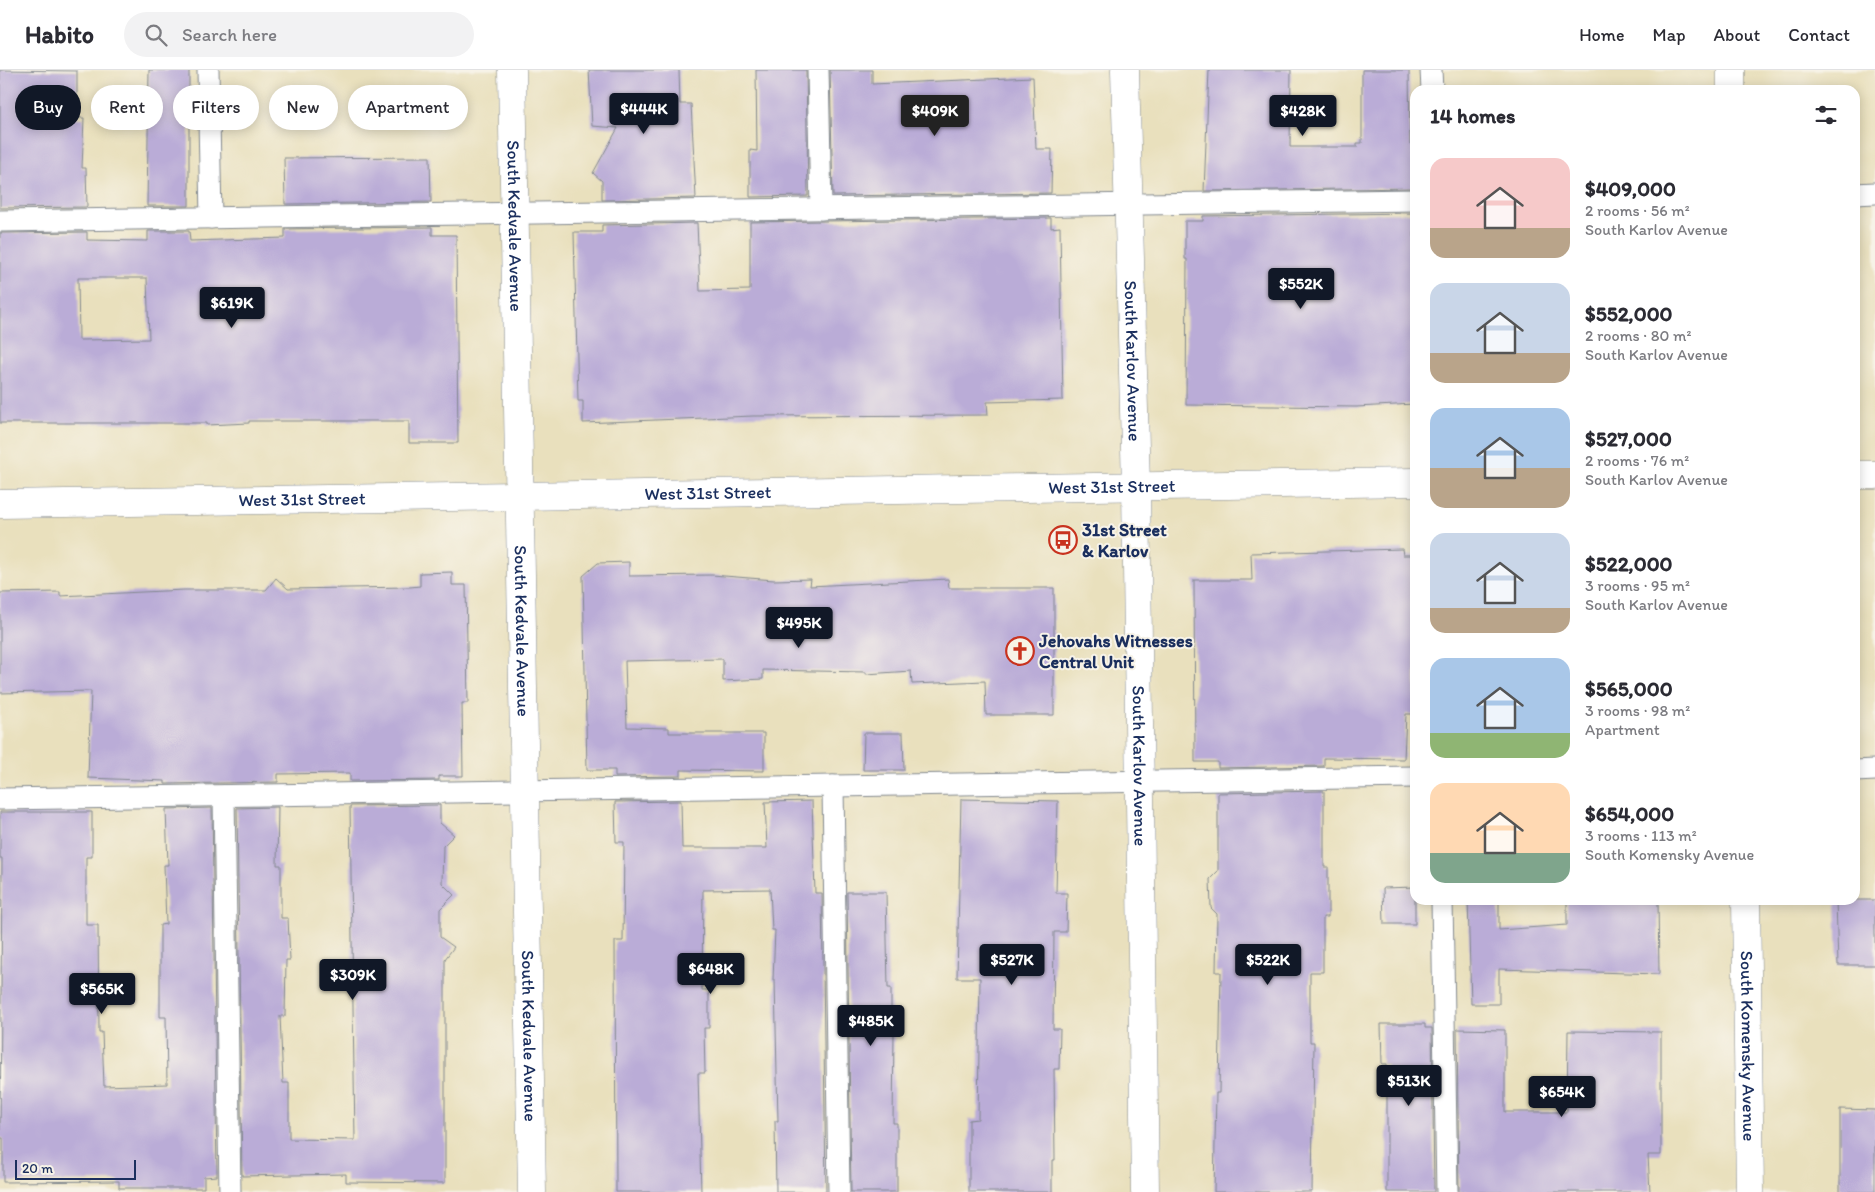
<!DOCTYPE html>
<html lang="en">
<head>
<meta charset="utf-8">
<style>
	:root { --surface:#fff; --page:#f2f2f3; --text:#2b2b33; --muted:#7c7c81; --line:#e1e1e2; --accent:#111827 }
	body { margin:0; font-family:Itim,sans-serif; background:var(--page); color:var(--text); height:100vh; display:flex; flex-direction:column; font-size:19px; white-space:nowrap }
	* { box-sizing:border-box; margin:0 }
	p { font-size:16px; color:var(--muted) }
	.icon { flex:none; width:28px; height:28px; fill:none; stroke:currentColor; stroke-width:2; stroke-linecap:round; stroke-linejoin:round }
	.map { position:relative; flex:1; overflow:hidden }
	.side { position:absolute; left:1410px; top:15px; width:450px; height:820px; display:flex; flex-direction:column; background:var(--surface); border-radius:15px; box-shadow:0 2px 12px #0003 }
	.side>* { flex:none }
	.guide { position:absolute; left:15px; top:15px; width:475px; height:45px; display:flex; gap:10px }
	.scale { position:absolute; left:15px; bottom:12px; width:121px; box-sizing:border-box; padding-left:5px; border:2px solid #1b2f5e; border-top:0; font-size:14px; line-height:18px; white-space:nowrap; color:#1b2f5e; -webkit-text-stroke:4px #f7f3e8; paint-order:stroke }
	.price { position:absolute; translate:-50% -42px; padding:0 11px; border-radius:5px; background:var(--accent); color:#fff; font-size:16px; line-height:32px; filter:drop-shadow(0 1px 2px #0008) }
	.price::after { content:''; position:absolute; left:50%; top:30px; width:15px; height:11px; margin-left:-8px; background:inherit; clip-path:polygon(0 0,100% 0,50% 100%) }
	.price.on { background:#222; color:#fff }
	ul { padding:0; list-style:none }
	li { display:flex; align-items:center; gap:15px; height:125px; padding:0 20px }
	li span { display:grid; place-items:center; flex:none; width:140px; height:100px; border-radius:15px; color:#555 }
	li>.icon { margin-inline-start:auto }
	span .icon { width:60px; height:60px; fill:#fffc; stroke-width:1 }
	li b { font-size:21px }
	h2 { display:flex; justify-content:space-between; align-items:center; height:60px; padding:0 20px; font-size:21px }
	.pill { padding:0 18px; border-radius:22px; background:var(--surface); box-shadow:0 2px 12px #0003; font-size:18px; line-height:45px }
	.pill.on { background:var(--accent); color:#fff }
	header { display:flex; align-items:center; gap:30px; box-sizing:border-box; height:70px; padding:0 25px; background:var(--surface); border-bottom:1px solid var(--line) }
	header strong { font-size:24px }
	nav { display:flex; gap:28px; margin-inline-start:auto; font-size:18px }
	.search { width:350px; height:45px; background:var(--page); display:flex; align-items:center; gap:12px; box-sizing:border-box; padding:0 18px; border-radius:28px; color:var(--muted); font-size:19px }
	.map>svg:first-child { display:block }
</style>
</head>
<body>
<header>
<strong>Habito</strong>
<div class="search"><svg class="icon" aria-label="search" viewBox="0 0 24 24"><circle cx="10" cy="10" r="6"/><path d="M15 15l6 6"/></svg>Search here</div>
<nav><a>Home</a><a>Map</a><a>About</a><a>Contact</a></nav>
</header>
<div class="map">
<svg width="1875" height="1122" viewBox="0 0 1875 1122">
	<rect width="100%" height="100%" fill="#f7f3e8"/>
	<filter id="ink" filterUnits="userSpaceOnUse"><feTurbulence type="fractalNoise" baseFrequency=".02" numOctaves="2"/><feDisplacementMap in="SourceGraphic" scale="10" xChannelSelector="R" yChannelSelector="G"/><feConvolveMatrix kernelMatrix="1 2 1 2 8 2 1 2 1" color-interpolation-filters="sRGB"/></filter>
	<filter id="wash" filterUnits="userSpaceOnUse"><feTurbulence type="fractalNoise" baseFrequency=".0096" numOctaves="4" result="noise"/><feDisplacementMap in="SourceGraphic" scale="20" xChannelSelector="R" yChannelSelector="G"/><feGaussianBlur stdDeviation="1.12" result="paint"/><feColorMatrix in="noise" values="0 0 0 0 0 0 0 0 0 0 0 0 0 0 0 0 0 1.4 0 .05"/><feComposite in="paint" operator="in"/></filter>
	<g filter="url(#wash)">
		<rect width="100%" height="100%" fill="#e9e0bd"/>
		<g id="blocks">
			<!-- building -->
			<g fill="#baacd7" fill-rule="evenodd">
				<path d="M0,0L77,1V48H84L82,98H86L87,137L0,138Z"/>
				<path d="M149,0H189V136H147Z"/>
				<path d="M589,0H679L680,34H691L696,128L602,130V111L593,103L618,58L592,56Z"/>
				<path d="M756,0H806L808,126L750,127V80L757,81Z"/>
				<path d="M830,0H872V14L1033,7L1036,79H1052L1051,123L833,126Z"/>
				<path d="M1209,0H1291L1290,77H1357V73H1362V0H1409L1410,74H1414V118L1204,121Z"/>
				<path d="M430,87L431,132L285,134L284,88Z"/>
				<path d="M1414,143L1415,334L1356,337L1186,335L1187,189H1185V151H1203V146Z"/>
				<path d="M1051,148V158L1060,157L1063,330L987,332L988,345L753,346L583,353V331H578L574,162H602V155L697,153L700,221L750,220V152Z"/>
				<path d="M432,157V165H456L458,373H409V351H249V353L207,355V353H0V163L87,162V170L148,171V161H189L190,171L285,168V159ZM78,208H147L149,269L79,270Z"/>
				<path d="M1402,479L1403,485H1415V644H1406L1404,689L1324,688V696L1218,698V692H1195L1194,510H1252L1251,483Z"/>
				<path d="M629,492V506L712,505L774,510L811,509L810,516L948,509L949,518H1054V645H986L985,611L912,614L911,601L866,604V602L763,600V609L723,611V589L625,591L627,657L669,658V663H764V701L681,700V706L615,707V700H587L583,506L598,493Z"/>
				<path d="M452,502V515H466L468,633H462L463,706H439V710L350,711V703L278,704V712L165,714V711L88,708L91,621L0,623V523L60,522V526L184,520H266L276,508L288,519L410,517L420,516V503Z"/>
				<path d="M864,663H903L904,700H863Z"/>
				<path d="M1324,721V797H1328V847H1323V902H1310V972H1314L1312,1122H1214L1216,1023H1219L1221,902H1216L1217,844L1211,838L1210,809L1218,801V723Z"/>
				<path d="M961,729L1058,731L1056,823H1067L1066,862H1054L1053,959H1060L1059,999H1054L1055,1090H1052V1122H969V1050L978,1049L980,908H957Z"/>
				<path d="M681,731L682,778H767L765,732L812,731L815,823H822L826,1122H776L775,1051H778L775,910H773L775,860H772L770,819L703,820L702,920H709V958H704L705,1003H698L701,1122H616L615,871H623L624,772H616L615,732Z"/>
				<path d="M440,735V753L454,765L443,776L442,813L454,825L440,839V867L454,877L445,889V1113L346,1112V1104L242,1106L237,738L278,737L277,795H281V848H288L290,890H286L285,946H280L283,1013H289V1069L355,1070L350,736Z"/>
				<path d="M212,738L217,1106L204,1107V1118H119V1111L3,1112V1068H0L2,788H0V742H92V787H86V855H98L99,962H102L104,1016L167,1014L166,947H160V855L166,854L164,795H168L166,739Z"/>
				<path d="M1415,817V854H1384L1383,818Z"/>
				<path d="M847,822H886L888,918H891V962H894L893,1053H897V1122H851Z"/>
				<path d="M1468,830H1499V860L1567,855V830H1658L1659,904L1499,899V934H1471Z"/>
				<path d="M1836,830H1875V895H1838Z"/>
				<path d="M1381,954H1425V958H1432L1434,1122H1387V994H1382Z"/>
				<path d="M1457,959L1505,960V1042H1567L1568,961L1661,962V1085H1648L1650,1122H1459Z"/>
				<path d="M1840,1039L1875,1040V1122H1840Z"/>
			</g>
		</g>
	</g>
	<g filter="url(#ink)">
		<use href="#blocks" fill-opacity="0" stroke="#82888e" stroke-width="1"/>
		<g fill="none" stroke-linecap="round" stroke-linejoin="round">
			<defs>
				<g id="service">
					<path d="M208,0L211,148"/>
					<path d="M818,0L821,139"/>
					<path d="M1431,0L1432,20"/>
					<path d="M1855,124L1875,123"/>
					<path d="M0,151L1415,130"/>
					<path d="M1855,701L1875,700"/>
					<path d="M833,716L839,1122"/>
					<path d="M224,726L230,1122"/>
					<path d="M0,729L1415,707"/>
					<path d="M1442,830L1447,1122"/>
				</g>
				<g id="minor">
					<path id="s1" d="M512,0L532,1122"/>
					<path id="s2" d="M1125,0L1136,416L1145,1122"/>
					<path d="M1731,0V20"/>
					<path id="s3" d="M1746,830L1750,1122"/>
				</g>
				<g id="secondary">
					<path d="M1855,405H1875"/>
					<path id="s4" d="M0,434L1415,412"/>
				</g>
			</defs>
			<!-- service casing -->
			<use href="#service" stroke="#82888e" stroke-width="23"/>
			<!-- minor casing -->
			<use href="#minor" stroke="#82888e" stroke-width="29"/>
			<!-- secondary casing -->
			<use href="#secondary" stroke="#82888e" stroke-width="29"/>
			<!-- service -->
			<use href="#service" stroke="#fff" stroke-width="21"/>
			<!-- minor -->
			<use href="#minor" stroke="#fff" stroke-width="28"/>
			<!-- secondary -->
			<use href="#secondary" stroke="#fff" stroke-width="28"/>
		</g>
	</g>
	<!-- icons -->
	<defs>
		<symbol id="bus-ring" viewBox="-11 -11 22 22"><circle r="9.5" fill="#f7f3e8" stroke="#c8321e" stroke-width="1.5"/><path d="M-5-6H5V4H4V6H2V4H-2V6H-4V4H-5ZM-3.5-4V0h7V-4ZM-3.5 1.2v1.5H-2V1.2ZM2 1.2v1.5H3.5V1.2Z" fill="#c8321e"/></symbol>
		<symbol id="church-ring" viewBox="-11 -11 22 22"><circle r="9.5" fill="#f7f3e8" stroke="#c8321e" stroke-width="1.5"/><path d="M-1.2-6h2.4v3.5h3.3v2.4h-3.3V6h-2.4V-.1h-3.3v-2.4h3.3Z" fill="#c8321e"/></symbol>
	</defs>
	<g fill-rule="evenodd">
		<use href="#bus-ring" x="1047" y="454" width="32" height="32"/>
		<use href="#church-ring" x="1004" y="565" width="32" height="32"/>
	</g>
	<g text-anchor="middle" stroke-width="4" stroke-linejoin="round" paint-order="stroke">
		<!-- street labels -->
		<g font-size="18" fill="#1b2f5e" stroke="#f7f3e8">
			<text dy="6" stroke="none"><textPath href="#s1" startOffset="156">South Kedvale Avenue</textPath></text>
			<text dy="6" stroke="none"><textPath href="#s2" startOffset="291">South Karlov Avenue</textPath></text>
			<text dy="6" stroke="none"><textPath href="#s4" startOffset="1112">West 31st Street</textPath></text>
			<text dy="6" stroke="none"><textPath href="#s4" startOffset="708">West 31st Street</textPath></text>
			<text dy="6" stroke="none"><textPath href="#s4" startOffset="302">West 31st Street</textPath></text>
			<text dy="6" stroke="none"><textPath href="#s1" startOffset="561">South Kedvale Avenue</textPath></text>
			<text dy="6" stroke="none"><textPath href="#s2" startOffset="696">South Karlov Avenue</textPath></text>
			<text dy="6" stroke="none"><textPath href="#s1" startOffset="966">South Kedvale Avenue</textPath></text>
			<text dy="6" stroke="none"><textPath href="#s3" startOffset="146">South Komensky Avenue</textPath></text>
		</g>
		<!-- poi labels -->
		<g font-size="18" font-weight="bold" fill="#1b2f5e" stroke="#f7f3e8" text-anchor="start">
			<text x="1082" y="466">31st Street<tspan x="1082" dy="21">&amp; Karlov</tspan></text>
			<text x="1039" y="577">Jehovahs Witnesses<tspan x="1039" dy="21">Central Unit</tspan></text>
		</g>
	</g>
</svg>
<div class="scale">20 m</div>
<b class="price" style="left:644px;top:65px">$444K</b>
<b class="price on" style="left:935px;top:67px">$409K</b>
<b class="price" style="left:1303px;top:67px">$428K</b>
<b class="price" style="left:1301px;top:240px">$552K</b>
<b class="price" style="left:232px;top:259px">$619K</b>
<b class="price" style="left:799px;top:579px">$495K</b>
<b class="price" style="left:1012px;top:916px">$527K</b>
<b class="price" style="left:1268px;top:916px">$522K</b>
<b class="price" style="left:711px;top:925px">$648K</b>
<b class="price" style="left:353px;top:931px">$309K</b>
<b class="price" style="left:102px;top:945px">$565K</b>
<b class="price" style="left:871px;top:977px">$485K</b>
<b class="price" style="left:1409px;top:1037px">$513K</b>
<b class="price" style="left:1562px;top:1048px">$654K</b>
<div class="guide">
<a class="pill on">Buy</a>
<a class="pill">Rent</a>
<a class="pill">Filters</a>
<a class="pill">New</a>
<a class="pill">Apartment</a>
</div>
<section class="side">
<h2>14 homes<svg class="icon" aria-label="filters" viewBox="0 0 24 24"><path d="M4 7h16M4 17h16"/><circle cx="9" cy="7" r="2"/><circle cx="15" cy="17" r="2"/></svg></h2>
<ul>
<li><span style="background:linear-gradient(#f6c9c9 70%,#b9a48a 0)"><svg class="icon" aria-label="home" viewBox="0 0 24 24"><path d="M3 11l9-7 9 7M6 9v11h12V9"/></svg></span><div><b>$409,000</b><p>2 rooms · 56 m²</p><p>South Karlov Avenue</p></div></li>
<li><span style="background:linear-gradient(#c9d6e8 70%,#b9a48a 0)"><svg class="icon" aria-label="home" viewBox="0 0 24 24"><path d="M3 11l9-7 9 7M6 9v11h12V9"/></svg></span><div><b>$552,000</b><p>2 rooms · 80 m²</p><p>South Karlov Avenue</p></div></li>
<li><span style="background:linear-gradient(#a9c7e8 60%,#b9a48a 0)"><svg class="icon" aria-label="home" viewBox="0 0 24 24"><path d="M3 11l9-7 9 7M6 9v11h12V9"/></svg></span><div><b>$527,000</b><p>2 rooms · 76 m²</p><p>South Karlov Avenue</p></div></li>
<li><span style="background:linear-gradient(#c9d6e8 75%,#b9a48a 0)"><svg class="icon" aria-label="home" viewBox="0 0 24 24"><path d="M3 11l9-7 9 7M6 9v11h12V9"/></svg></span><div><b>$522,000</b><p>3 rooms · 95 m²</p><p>South Karlov Avenue</p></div></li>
<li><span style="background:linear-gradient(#a9c7e8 75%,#8fb573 0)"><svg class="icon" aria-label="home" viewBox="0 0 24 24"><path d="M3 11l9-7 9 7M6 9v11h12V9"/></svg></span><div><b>$565,000</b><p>3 rooms · 98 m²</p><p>Apartment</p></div></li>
<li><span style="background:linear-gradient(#ffd9b3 70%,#7fa58c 0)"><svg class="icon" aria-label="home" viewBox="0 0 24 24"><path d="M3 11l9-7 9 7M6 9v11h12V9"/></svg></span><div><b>$654,000</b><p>3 rooms · 113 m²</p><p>South Komensky Avenue</p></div></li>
</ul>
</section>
</div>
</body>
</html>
